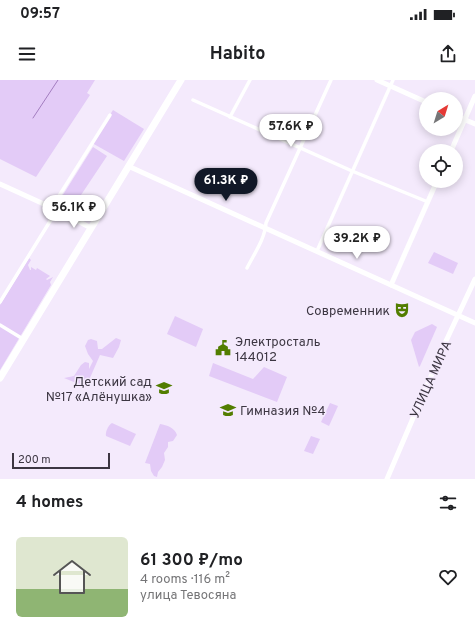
<!DOCTYPE html>
<html lang="en">
<head>
<meta charset="utf-8">
<style>
	:root { --surface:#fff; --page:#f2f2f2; --text:#202124; --muted:#757577; --accent:#111827 }
	body { margin:0; font-family:Overpass,sans-serif; background:var(--page); color:var(--text); height:100vh; display:flex; flex-direction:column; font-size:15px; white-space:nowrap }
	* { box-sizing:border-box; margin:0 }
	p { font-size:13px; color:var(--muted) }
	.icon { flex:none; width:22px; height:22px; fill:none; stroke:currentColor; stroke-width:2; stroke-linecap:round; stroke-linejoin:round }
	.map { position:relative; height:399px; overflow:hidden }
	.panel { display:flex; flex-direction:column; background:var(--surface); flex:1 }
	.panel>* { flex:none }
	.needle { width:26px; rotate:38deg }
	.buttons { position:absolute; left:419px; top:12px; display:grid; gap:8px }
	.buttons a { display:grid; place-items:center; width:44px; height:44px; border-radius:50%; background:var(--surface); box-shadow:0 2px 10px #0003; font-size:20px }
	.scale { position:absolute; left:12px; bottom:10px; width:98px; box-sizing:border-box; padding-left:4px; border:2px solid #3c3642; border-top:0; font-size:11px; line-height:14px; white-space:nowrap; color:#3c3642; -webkit-text-stroke:3px #f4eafc; paint-order:stroke }
	.price { position:absolute; translate:-50% -34px; padding:0 9px; border-radius:14px; background:#fff; color:#222; font-size:13px; line-height:26px; filter:drop-shadow(0 1px 2px #0008) }
	.price::after { content:''; position:absolute; left:50%; top:24px; width:12px; height:9px; margin-left:-6px; background:inherit; clip-path:polygon(0 0,100% 0,50% 100%) }
	.price.on { background:var(--accent); color:#fff }
	ul { padding:0; list-style:none }
	li { display:flex; align-items:center; gap:12px; height:100px; padding:0 16px }
	li span { display:grid; place-items:center; flex:none; width:112px; height:80px; border-radius:6px; color:#555 }
	li>.icon { margin-inline-start:auto }
	span .icon { width:48px; height:48px; fill:#fffc; stroke-width:1 }
	li b { font-size:17px }
	h2 { display:flex; justify-content:space-between; align-items:center; height:48px; padding:0 16px; font-size:17px }
	.status { display:flex; justify-content:space-between; align-items:center; height:28px; padding:0 20px; background:var(--surface); direction:ltr }
	.status svg { height:11px; fill:currentColor }
	header { display:flex; justify-content:space-between; align-items:center; height:52px; padding:0 16px; background:var(--surface); font-size:18px; font-weight:700 }
	.map>svg:first-child { display:block }
</style>
</head>
<body>
<div class="status"><b>09:57</b><svg viewBox="0 0 49 12"><path d="M0 12V9h3v3zM5 12V6h3v6zM10 12V3h3v9zM15 12V0h3v12zM26 1h20v11H26zM47 4h2v5h-2z"/></svg></div>
<header><svg class="icon" aria-label="menu" viewBox="0 0 24 24"><path d="M4 6h16M4 12h16M4 18h16"/></svg>Habito<svg class="icon" aria-label="share" viewBox="0 0 24 24"><path d="M12 15V3M7 8l5-5 5 5M5 13v7h14v-7"/></svg></header>
<div class="map">
<svg width="475" height="399" viewBox="0 0 475 399">
	<rect width="100%" height="100%" fill="#f4eafc"/>
	<!-- green -->
	<g fill="#e3cbf7">
		<path d="M0,0H95L87,13L90,15L36,97L0,79Z"/>
		<path d="M113,30L144,49L124,81L92,63Z"/>
		<path d="M93,67L107,76L77,121L84,126L77,135L56,126Z"/>
		<path d="M434,172L458,183L453,194L428,183Z"/>
		<path d="M29,178L31,180L28,185L30,190H31V187L36,190L37,188L50,196L46,199L47,200L53,197L50,202L51,205L0,290V225Z"/>
		<path d="M175,236L203,249L196,267L167,254Z"/>
		<path d="M432,244L437,247L420,286L419,287L411,260L415,252Z"/>
		<path d="M116,258L121,260L119,267L113,278L100,275L86,307L64,298L74,296L81,285L85,282L89,283V289L93,281L88,274L85,266L88,260L91,259L97,261L98,269H102Z"/>
		<path d="M213,283L253,299L264,287L287,297L277,322L209,296Z"/>
		<path d="M330,323L338,326L329,346L321,342Z"/>
		<path d="M112,343L136,354L130,366L106,356C105,353 108,345 112,343Z"/>
		<path d="M160,344C167,345 175,348 177,355L173,361L168,362V367L164,373L165,380L162,387L158,392L157,397L154,396L151,391L150,384L145,383Z"/>
		<path d="M311,356L320,359L313,374L304,371Z"/>
	</g>
	<g fill="none" stroke-linecap="round" stroke-linejoin="round">
		<!-- stream -->
		<path stroke="#a37dc0" stroke-width="1" d="M33,38L58,0"/>
		<!-- street -->
		<g stroke="#fff" stroke-width="3.5">
			<path d="M193,20L352,91L428,122"/>
			<path d="M230,37L250,0"/>
			<path d="M52,127L110,35"/>
			<path d="M317,171L393,0"/>
			<path d="M247,188C254,174 265,159 266,143L331,0"/>
			<path d="M0,222L57,130"/>
			<path d="M0,245L23,259"/>
		</g>
		<!-- secondary -->
		<g stroke="#fff" stroke-width="5">
			<path d="M377,0L426,22"/>
			<path d="M456,36L475,44"/>
			<path d="M451,71L475,16"/>
			<path d="M128,86L475,243"/>
			<path d="M0,104L57,130L91,148"/>
			<path d="M391,205L437,101"/>
			<path d="M387,399L446,261L475,199"/>
		</g>
		<!-- highway -->
		<path stroke="#fff" stroke-width="7" d="M0,298L181,0"/>
	</g>
	<!-- icons -->
	<defs>
		<symbol id="theatre-bare" viewBox="-9 -9 18 18"><path d="M-5-5.5Q0-4 5-5.5V0Q5 5 0 6Q-5 5-5 0ZM-3.3-2.5H-1v1.5H-3.3ZM1-2.5H3.3v1.5H1ZM-2.8 1Q0 5.5 2.8 1Z" fill="#527d00" stroke="#f4eafc" stroke-width="2.5" paint-order="stroke"/></symbol>
		<symbol id="civic-bare" viewBox="-9 -9 18 18"><path d="M-.6-6.5H3V-4.5H.6V-3L4-1V1h2V6H-6V1h2V-1L-.6-3ZM-1.2 2.5V6h2.4V2.5Z" fill="#527d00" stroke="#f4eafc" stroke-width="2.5" paint-order="stroke"/></symbol>
		<symbol id="school-bare" viewBox="-9 -9 18 18"><path d="M0-5L7-2L0 1L-7-2ZM-4 1L0 2.5L4 1V4Q0 6-4 4Z" fill="#527d00" stroke="#f4eafc" stroke-width="2.5" paint-order="stroke"/></symbol>
	</defs>
	<g fill-rule="evenodd">
		<use href="#theatre-bare" x="391" y="219" width="22" height="22"/>
		<use href="#civic-bare" x="212" y="257" width="22" height="22"/>
		<use href="#school-bare" x="153" y="297" width="22" height="22"/>
		<use href="#school-bare" x="217" y="319" width="22" height="22"/>
	</g>
	<g text-anchor="middle" stroke-width="3" stroke-linejoin="round" paint-order="stroke">
		<!-- poi labels -->
		<g font-size="13" fill="#3c3642" stroke="#f4eafc" text-anchor="end">
			<text x="390" y="235">Современник</text>
			<text x="235" y="266" text-anchor="start">Электросталь<tspan x="235" dy="15">144012</tspan></text>
			<text x="152" y="306">Детский сад<tspan x="152" dy="15">№17 «Алёнушка»</tspan></text>
			<text x="240" y="335" text-anchor="start">Гимназия №4</text>
		</g>
		<!-- street labels -->
		<g font-size="13" fill="#3c3642" stroke="#f4eafc">
			<text transform="translate(430 299) rotate(-66)" y="5">УЛИЦА МИРА</text>
		</g>
	</g>
</svg>
<div class="buttons">
<a><svg class="needle" viewBox="-14 -14 28 28"><path d="M0-13l5 13h-10z" fill="#e53935"/><path d="M0 13l5-13h-10z" fill="#757577"/></svg></a>
<a><svg class="icon" aria-label="locate" viewBox="0 0 24 24"><circle cx="12" cy="12" r="6"/><path d="M12 2v4M12 18v4M2 12h4M18 12h4"/></svg></a>
</div>
<div class="scale">200 m</div>
<b class="price" style="left:291px;top:68px">57.6K ₽</b>
<b class="price on" style="left:226px;top:122px">61.3K ₽</b>
<b class="price" style="left:74px;top:149px">56.1K ₽</b>
<b class="price" style="left:357px;top:180px">39.2K ₽</b>
</div>
<section class="panel">
<h2>4 homes<svg class="icon" aria-label="filters" viewBox="0 0 24 24"><path d="M4 7h16M4 17h16"/><circle cx="9" cy="7" r="2"/><circle cx="15" cy="17" r="2"/></svg></h2>
<ul>
<li><span style="background:linear-gradient(#dfe7d0 65%,#8fb573 0)"><svg class="icon" aria-label="home" viewBox="0 0 24 24"><path d="M3 11l9-7 9 7M6 9v11h12V9"/></svg></span><div><b>61 300 ₽/mo</b><p>4 rooms · 116 m²</p><p>улица Тевосяна</p></div><svg class="icon" aria-label="heart" viewBox="0 0 24 24"><path d="M12 20l-8-8c-3-5 5-10 8-4 3-6 11-1 8 4z"/></svg></li>
</ul>
</section>
</body>
</html>
